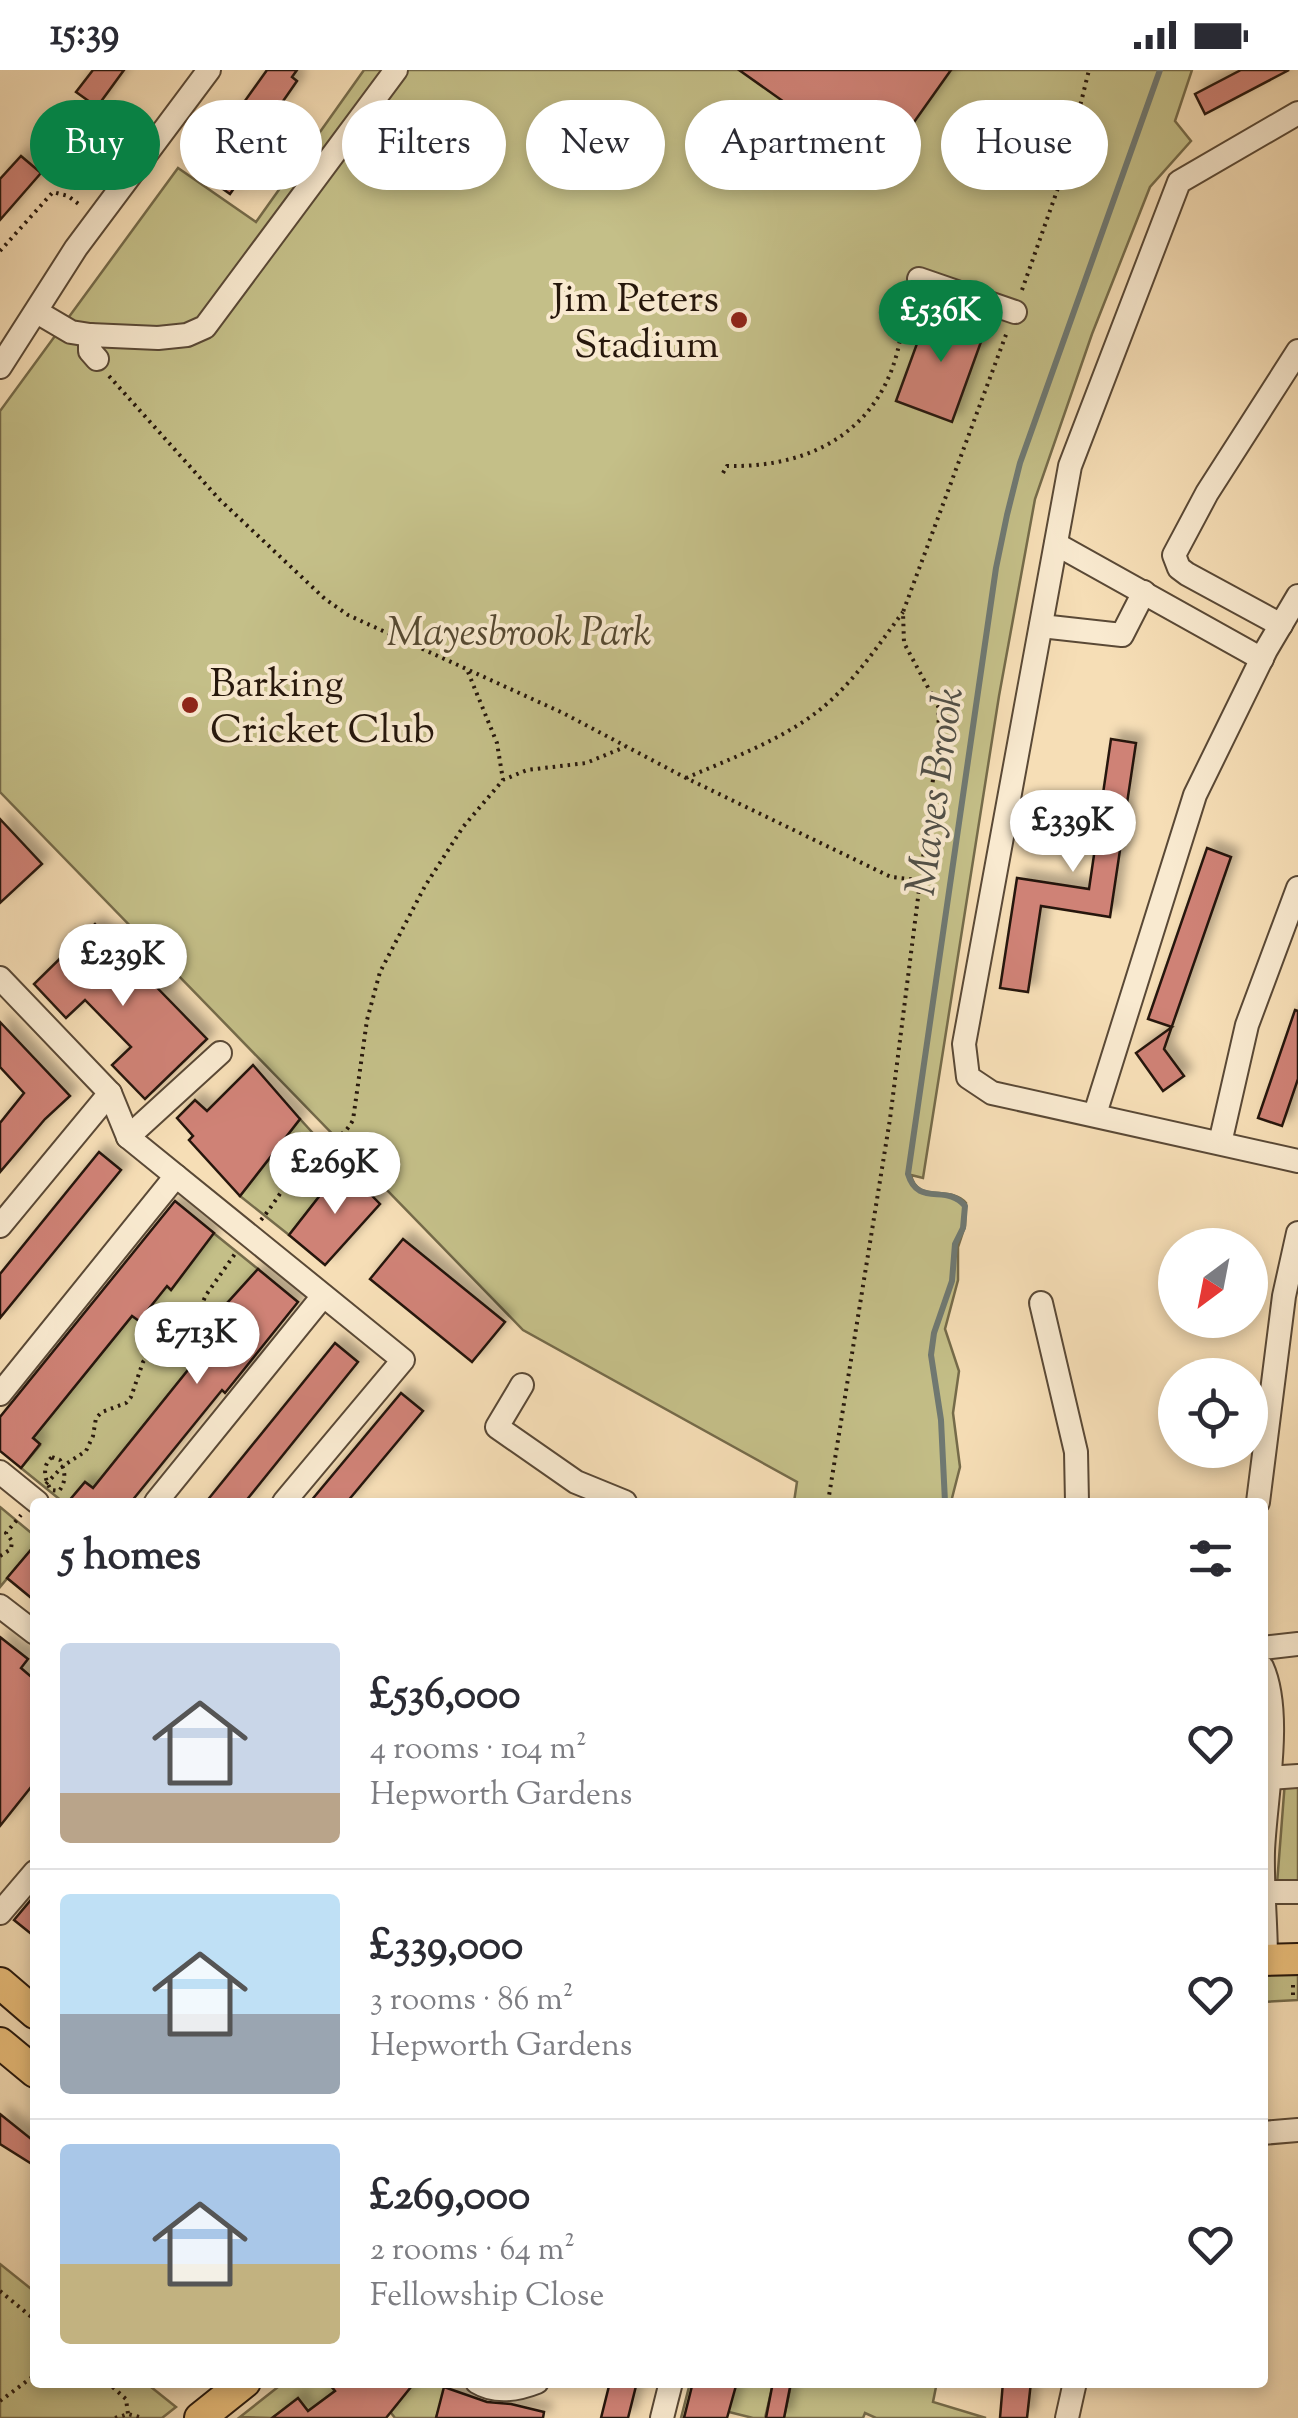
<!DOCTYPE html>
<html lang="en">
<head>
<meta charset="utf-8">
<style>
	:root { --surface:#fff; --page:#f7f7f7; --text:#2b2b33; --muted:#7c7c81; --line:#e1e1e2; --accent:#0b8043 }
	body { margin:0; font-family:"Sorts Mill Goudy",serif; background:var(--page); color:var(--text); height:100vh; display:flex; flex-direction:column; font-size:38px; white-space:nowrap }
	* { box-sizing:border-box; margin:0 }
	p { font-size:32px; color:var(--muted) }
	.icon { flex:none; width:55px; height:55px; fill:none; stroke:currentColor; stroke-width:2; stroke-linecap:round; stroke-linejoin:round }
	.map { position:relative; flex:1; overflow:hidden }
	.sheet { position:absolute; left:30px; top:1428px; width:1238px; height:890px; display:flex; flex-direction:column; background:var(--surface); border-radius:10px; box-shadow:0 5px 15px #0003 }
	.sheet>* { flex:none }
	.banner { position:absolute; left:30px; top:30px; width:1240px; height:90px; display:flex; gap:20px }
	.needle { width:65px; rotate:212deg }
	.controls { position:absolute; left:1158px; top:1158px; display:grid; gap:20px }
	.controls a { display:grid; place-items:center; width:110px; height:110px; border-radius:50%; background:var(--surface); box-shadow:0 5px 15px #0003; font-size:50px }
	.price { position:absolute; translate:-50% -85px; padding:0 22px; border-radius:35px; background:#fff; color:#222; font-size:32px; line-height:65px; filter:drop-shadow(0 2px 5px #0008) }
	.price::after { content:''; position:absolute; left:50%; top:60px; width:30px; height:22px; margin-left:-15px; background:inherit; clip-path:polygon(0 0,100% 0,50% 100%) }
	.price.current { background:var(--accent); color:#fff }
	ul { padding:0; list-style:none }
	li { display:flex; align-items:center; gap:30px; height:250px; padding:0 30px }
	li+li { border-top:2px solid var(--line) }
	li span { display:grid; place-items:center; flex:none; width:280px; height:200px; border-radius:10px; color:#555 }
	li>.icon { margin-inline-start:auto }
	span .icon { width:120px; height:120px; fill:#fffc; stroke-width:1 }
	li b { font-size:42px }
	h2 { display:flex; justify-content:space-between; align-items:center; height:120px; padding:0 30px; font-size:42px }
	.pill { padding:0 35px; border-radius:45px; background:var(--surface); box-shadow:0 5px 15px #0003; font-size:35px; line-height:90px }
	.pill.current { background:var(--accent); color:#fff }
	.status { display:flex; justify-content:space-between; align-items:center; height:70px; padding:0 50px; background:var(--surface); direction:ltr }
	.status svg { height:28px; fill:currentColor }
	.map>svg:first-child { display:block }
</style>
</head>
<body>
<div class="status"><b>15:39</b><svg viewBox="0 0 49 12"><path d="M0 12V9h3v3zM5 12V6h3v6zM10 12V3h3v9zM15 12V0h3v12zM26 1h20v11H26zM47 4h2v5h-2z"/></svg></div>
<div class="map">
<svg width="1298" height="2348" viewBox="0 0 1298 2348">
	<defs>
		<filter id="shadow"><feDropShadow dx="8" dy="-8" stdDeviation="5" flood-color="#0004"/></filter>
	</defs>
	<rect width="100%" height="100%" fill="#f6deb6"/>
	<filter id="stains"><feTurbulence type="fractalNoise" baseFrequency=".002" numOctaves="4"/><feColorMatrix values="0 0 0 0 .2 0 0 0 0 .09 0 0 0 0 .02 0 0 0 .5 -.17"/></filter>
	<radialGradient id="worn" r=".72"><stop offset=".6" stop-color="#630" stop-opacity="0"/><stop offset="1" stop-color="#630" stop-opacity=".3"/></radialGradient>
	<!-- green -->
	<g fill="#c4bf88" stroke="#756b4a" stroke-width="2.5">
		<path d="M364,0H1192L1175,51L1191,71L1150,117L1092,264L1035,429L999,626L923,1108L911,1105C917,1134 950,1114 966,1133L965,1156L958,1177V1210L945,1259L959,1301L953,1343L960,1397L951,1432H794L797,1412L523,1260L0,722V341L178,98L256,152Z"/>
		<path d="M300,1049L343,1096L289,1165L240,1126Z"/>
		<path d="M211,1161L258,1199L210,1252L214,1256L192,1295L93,1418L85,1412L68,1432H63L21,1398L40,1375L33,1368L132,1246L167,1216L171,1219Z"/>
		<path d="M0,1437L35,1466V1475L0,1517Z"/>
		<path d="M1285,1711H1298V1814H1277Z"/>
		<path d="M1262,1905H1298V1930L1263,1932Z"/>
		<path d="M0,2194L35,2222V2312L146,2313L176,2337L162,2348H0Z"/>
		<path d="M782,2312L929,2313L936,2317L933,2332L986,2348H876L865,2343L863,2348H784L790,2319L781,2316Z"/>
		<path d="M283,2313H328L335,2321L308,2341L298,2329L272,2348L240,2347Z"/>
		<path d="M368,2313H447L436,2348H395Z"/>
		<path d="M690,2313L772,2312L773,2314L765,2348H753L689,2332L684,2348H681Z"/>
	</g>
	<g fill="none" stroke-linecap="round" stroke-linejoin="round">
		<!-- stream -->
		<path stroke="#6f7973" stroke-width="6" d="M945,1432L941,1350L931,1285L934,1263L952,1211L955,1174L963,1158L965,1136C947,1113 918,1138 908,1104L996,498L1007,445L1020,393L1160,0"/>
	</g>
	<!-- building -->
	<g fill="#cf8276" stroke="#26170c" stroke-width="2.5" filter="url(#shadow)">
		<path d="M93,0H124L97,37L76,22Z"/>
		<path d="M267,0H297L292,7L297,11L279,37L274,33L225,102L239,111L230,124L189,95L198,82L205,87Z"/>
		<path d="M739,0H951L880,100Z"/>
		<path d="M1241,0H1289L1205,44L1195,24Z"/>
		<path d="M21,86L41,103L0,150V109Z"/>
		<path d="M930,238L986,258L952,352L896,331Z"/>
		<path d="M1111,669L1136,673L1110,847L1041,836L1028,922L1000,918L1017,808L1089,819Z"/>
		<path d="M0,749L42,794L0,833Z"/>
		<path d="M1207,778L1231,787L1164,979L1184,1006L1163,1021L1136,983L1172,957L1148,949Z"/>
		<path d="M95,854L207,969L145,1029L112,995L131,977L85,930L66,948L34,914Z"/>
		<path d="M1295,940L1298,941V1009L1282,1056L1258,1048Z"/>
		<path d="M0,952L70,1026L45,1049L0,1102V1053L24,1023L0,997Z"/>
		<path d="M253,995L300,1049L240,1126L189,1070L193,1066L177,1048L195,1030L207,1041Z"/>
		<path d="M99,1082L121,1100L0,1248V1204Z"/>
		<path d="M343,1096L380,1134L325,1195L289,1165Z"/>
		<path d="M175,1131L214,1163L171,1220L167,1216L139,1251L132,1246L33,1368L40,1374L21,1398L0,1381V1347Z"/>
		<path d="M403,1169L505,1252L472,1292L370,1209Z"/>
		<path d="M258,1199L298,1232L225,1323L222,1320L131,1432H68L85,1412L93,1418L192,1295L186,1290L214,1256L210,1252Z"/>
		<path d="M335,1273L358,1292L245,1432H206Z"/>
		<path d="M401,1323L423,1341L347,1432H310Z"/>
		<path d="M35,1475V1531L7,1508Z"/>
		<path d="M0,1567L28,1589L21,1598L35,1610V1712L0,1756Z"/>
		<path d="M35,1825V1867L14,1850Z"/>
		<path d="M0,2044L35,2072V2096L0,2074Z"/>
		<path d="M328,2312H415L386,2348H272L298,2328L308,2341L335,2321Z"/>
		<path d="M610,2312H637L628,2348H601Z"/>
		<path d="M693,2312H737L727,2348H684Z"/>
		<path d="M773,2312H791L784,2348H766Z"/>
		<path d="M1003,2312H1031L1027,2348H1000Z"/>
		<path d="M444,2317L487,2332L511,2334L544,2342L543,2348H436Z"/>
	</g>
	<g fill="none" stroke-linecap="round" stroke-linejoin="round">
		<defs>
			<g id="minor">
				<path d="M1298,43L1179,112L1070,396L964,974L968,1007L992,1023L1298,1091"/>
				<path d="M919,209L1015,242"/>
				<path d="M37,242L71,262L90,265L158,268L187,265L205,257L396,0"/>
				<path d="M90,265V281L97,289"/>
				<path d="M0,297L76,178L209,0"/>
				<path d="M1056,474L1262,589"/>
				<path d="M1281,555L1187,504L1179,498L1174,485L1207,423L1298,281"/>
				<path d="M1041,556L1122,565L1144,522"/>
				<path d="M0,908L110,1023L128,1067L403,1290L284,1432"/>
				<path d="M1095,1044L1195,725L1266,580L1298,526"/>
				<path d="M128,1067L220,983"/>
				<path d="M1220,1073L1247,955L1298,818"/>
				<path d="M0,1156L110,1023"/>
				<path d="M1041,1233L1076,1382L1077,1432"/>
				<path d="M522,1315L497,1357L576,1412L625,1432"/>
				<path d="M0,1324L176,1106"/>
				<path d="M0,1402L37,1432"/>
				<path d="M156,1432L323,1226"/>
				<path d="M1258,1432L1284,1226L1298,1163"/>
				<path d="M0,1536L35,1563"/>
				<path d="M1262,1578L1298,1574"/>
				<path d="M1262,1597C1283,1643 1265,1730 1263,1781C1262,1818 1266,1853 1266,1890"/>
				<path d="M1268,1708L1298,1706"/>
				<path d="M1262,1822H1298"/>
				<path d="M0,1843L35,1802"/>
				<path d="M1262,2063L1298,2060"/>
				<path d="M477,2312C495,2323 517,2320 537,2312"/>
				<path d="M662,2348L671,2312"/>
				<path d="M1067,2348L1075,2312"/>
			</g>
			<g id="major">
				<path d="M1262,1890L1298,1889"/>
				<path d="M0,1913L35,1943"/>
				<path d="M0,1973L35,2002"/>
				<path d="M200,2348L245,2312"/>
			</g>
		</defs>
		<!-- minor casing -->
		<use href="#minor" stroke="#5a4936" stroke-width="26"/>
		<!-- major casing -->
		<use href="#major" stroke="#26170c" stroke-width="34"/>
		<!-- path -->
		<g stroke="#26170c" stroke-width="4" stroke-dasharray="2.5 5" stroke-linecap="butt">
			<path d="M0,181L53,122L68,126L80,135"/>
			<path d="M1022,220L1064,101L1089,0"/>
			<path d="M109,306L219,429L325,529L348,545L563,643L686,708L891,807L919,810"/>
			<path d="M723,403L727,396C813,398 883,359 900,270C903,252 899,233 898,215"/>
			<path d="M468,602L497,673L503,710"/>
			<path d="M686,708C730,689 779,671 817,642C852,615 877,577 903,542"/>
			<path d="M261,1150C281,1126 298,1090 322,1073C337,1063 342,1070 353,1050L367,950L380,902L425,816L463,757L503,710L527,700L586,693L625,677"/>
			<path d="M52,1387L60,1390C65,1401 67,1411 59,1421L51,1420C44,1409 42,1395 52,1387Z"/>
			<path d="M46,1414L63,1396L86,1381L93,1366L96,1348L102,1342L126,1333L131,1327L143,1292L165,1264L197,1245L206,1225L237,1181"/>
			<path d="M828,1432L890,1049L939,662L938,636L904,573L903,542L1007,262"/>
			<path d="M0,1486L11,1479L12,1471L6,1463L21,1445"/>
			<path d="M1293,1925V1914"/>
			<path d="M0,2221L35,2250"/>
			<path d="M107,2312L126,2329L128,2344"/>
			<path d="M0,2331L35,2305"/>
			<path d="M115,2348L128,2344L143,2348"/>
		</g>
		<!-- minor -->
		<use href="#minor" stroke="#f9ead0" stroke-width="22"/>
		<!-- major -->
		<use href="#major" stroke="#ebbf7b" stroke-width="30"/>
	</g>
	<!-- markers -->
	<g fill="#8f2418" stroke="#f9ead0" stroke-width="4">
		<circle cx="739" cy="250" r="10"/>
		<circle cx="190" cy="635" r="10"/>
	</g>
	<g text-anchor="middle" stroke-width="8" stroke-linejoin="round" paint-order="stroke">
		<!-- poi labels -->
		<g font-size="40" fill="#26170c" stroke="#f9ead0" text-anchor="end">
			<text x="719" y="241">Jim Peters<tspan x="719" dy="46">Stadium</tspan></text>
			<text x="210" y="626" text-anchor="start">Barking<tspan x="210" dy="46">Cricket Club</tspan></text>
		</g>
		<!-- park labels -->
		<g font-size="40" font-style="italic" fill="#554931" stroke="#f9ead0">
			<text x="519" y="575">Mayesbrook Park</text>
		</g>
		<!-- water labels -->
		<g font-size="42" font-style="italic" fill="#515048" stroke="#f9ead0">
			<text transform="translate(933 721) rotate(-82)" y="15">Mayes Brook</text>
		</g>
	</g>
	<rect width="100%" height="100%" filter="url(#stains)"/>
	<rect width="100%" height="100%" fill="url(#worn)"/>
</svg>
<div class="controls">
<a><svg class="needle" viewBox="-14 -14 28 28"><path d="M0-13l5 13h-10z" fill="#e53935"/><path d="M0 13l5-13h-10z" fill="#7c7c81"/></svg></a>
<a><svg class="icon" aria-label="locate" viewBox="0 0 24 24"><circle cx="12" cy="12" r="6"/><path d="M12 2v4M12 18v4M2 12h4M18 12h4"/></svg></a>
</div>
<b class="price current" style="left:941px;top:295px">£536K</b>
<b class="price" style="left:1073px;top:805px">£339K</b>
<b class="price" style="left:123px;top:939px">£239K</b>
<b class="price" style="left:335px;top:1147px">£269K</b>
<b class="price" style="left:197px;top:1317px">£713K</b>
<div class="banner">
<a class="pill current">Buy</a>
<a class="pill">Rent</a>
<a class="pill">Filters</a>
<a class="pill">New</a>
<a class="pill">Apartment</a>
<a class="pill">House</a>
</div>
<section class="sheet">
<h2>5 homes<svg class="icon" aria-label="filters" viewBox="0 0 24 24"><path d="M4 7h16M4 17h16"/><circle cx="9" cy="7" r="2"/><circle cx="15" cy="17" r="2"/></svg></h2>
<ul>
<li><span style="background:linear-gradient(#c9d6e8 75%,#b9a48a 0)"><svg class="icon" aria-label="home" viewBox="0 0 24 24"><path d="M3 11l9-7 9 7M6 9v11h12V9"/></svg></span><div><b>£536,000</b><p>4 rooms · 104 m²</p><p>Hepworth Gardens</p></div><svg class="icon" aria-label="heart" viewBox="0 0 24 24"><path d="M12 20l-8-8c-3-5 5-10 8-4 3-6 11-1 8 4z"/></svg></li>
<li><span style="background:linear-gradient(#bfe0f5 60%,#9aa5b1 0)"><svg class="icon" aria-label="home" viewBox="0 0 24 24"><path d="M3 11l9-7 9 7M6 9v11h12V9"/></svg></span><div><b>£339,000</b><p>3 rooms · 86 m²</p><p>Hepworth Gardens</p></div><svg class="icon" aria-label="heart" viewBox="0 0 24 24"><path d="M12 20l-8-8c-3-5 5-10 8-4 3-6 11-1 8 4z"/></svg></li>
<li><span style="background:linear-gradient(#a9c7e8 60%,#c2b280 0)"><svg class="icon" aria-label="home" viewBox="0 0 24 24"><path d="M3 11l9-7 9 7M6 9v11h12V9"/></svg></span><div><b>£269,000</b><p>2 rooms · 64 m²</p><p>Fellowship Close</p></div><svg class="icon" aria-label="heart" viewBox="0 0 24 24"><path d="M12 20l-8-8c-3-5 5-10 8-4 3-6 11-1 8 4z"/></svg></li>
</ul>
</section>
</div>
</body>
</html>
